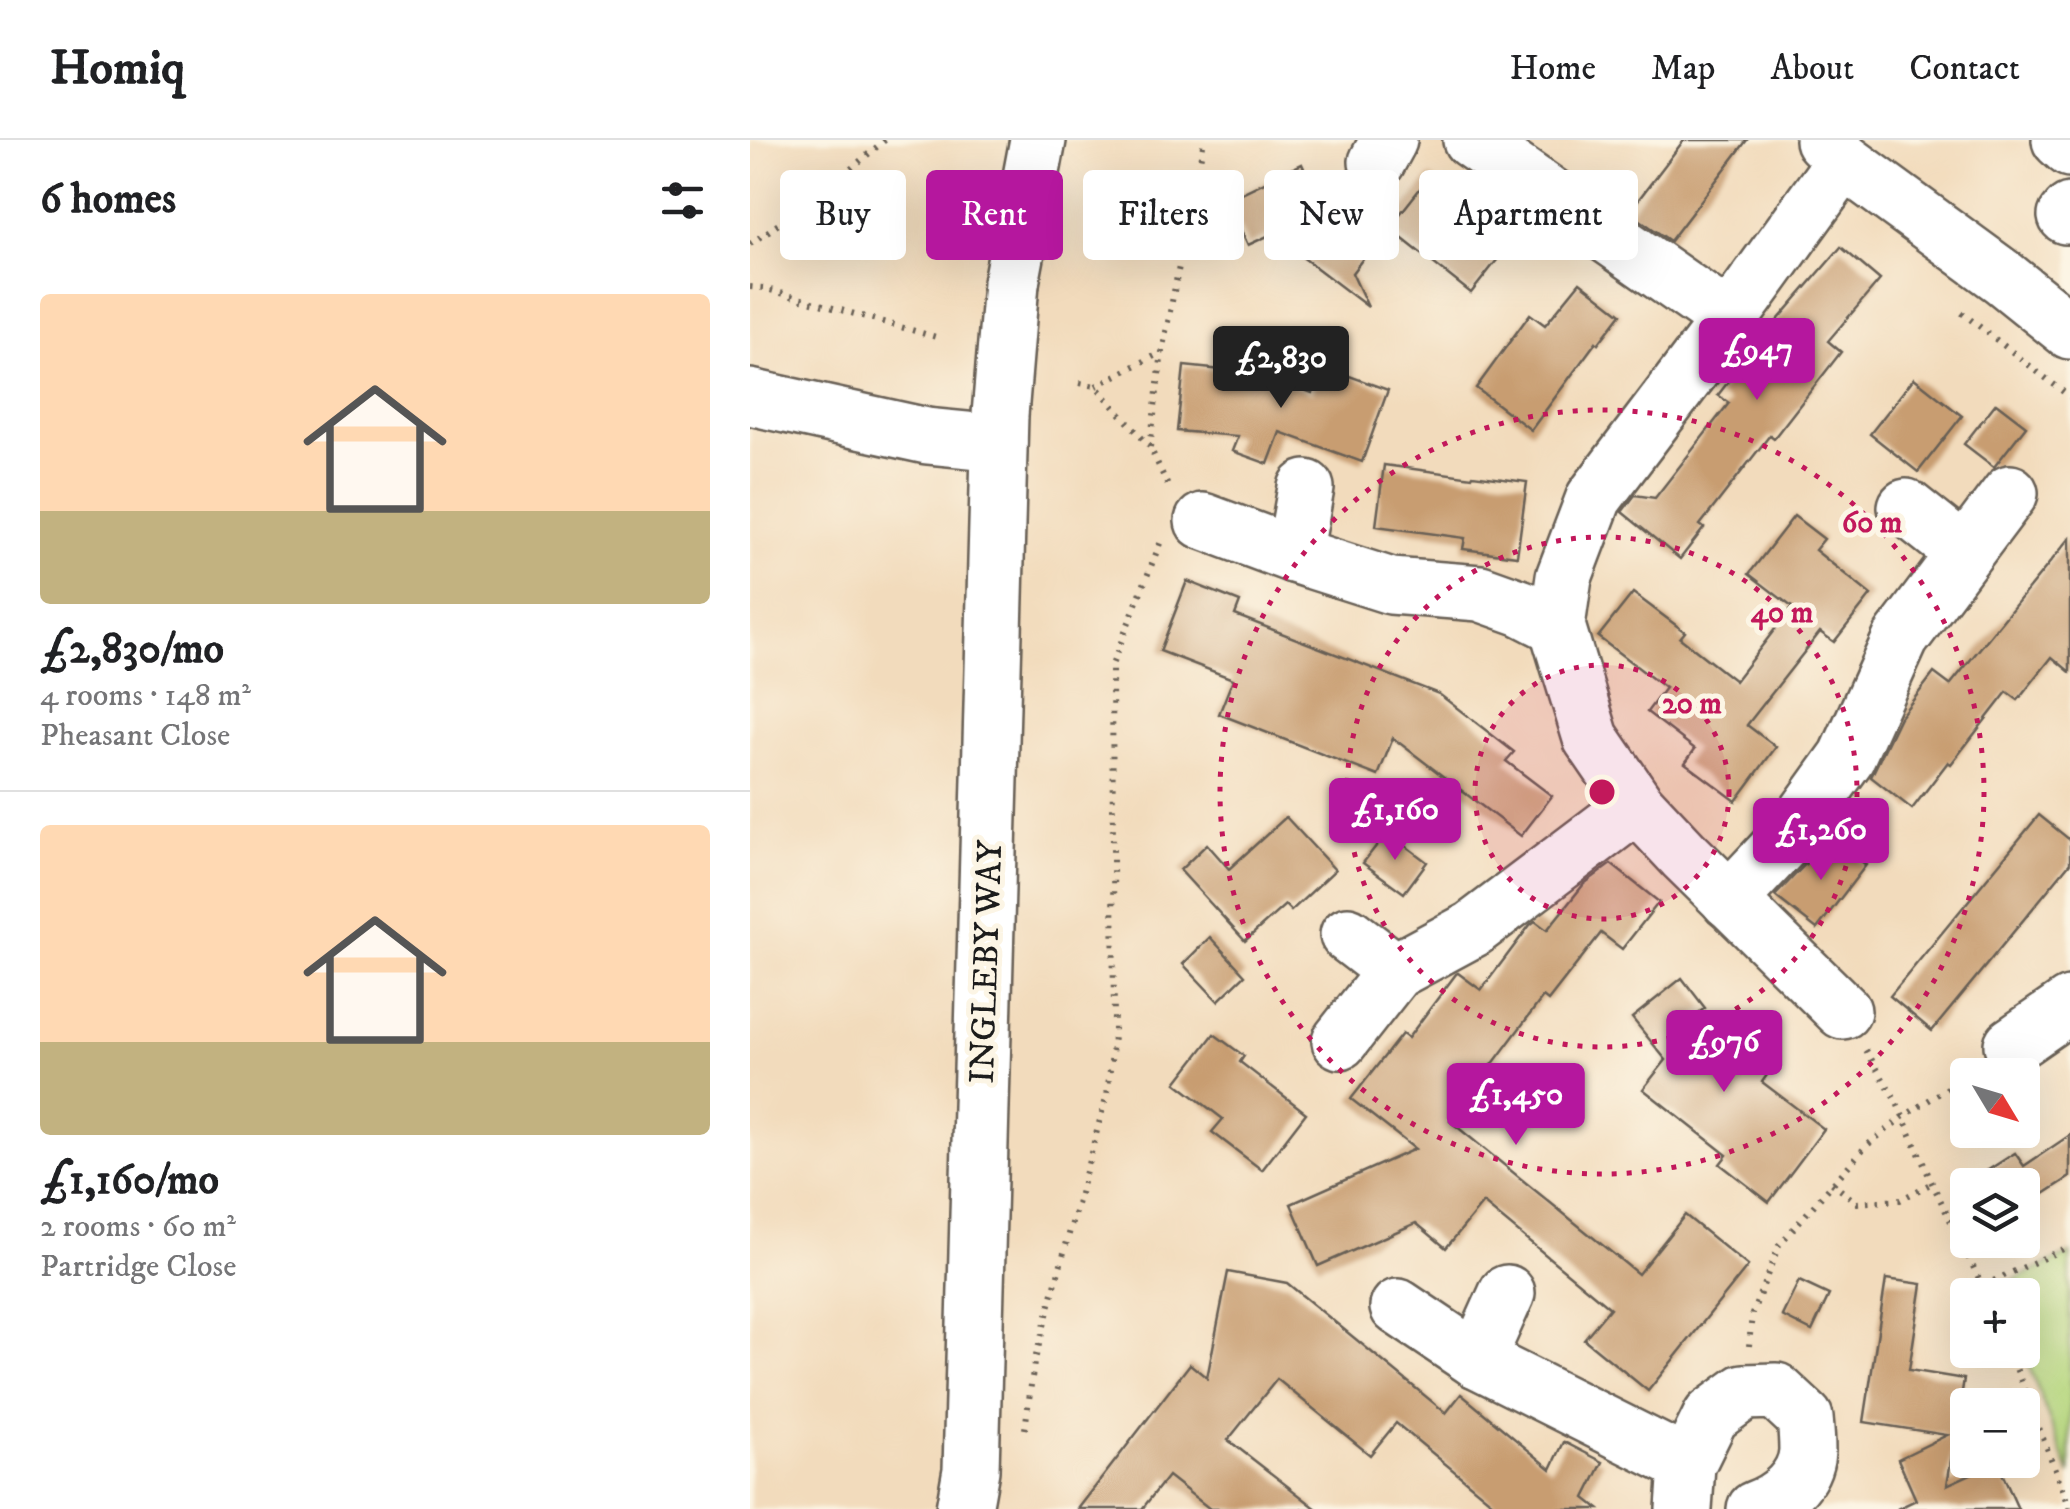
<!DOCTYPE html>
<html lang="en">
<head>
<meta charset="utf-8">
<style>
	:root { --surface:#fff; --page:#f6f6f6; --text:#202124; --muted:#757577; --line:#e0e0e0; --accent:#b5179e }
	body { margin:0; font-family:"IM FELL DW Pica",serif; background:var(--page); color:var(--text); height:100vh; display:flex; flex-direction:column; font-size:38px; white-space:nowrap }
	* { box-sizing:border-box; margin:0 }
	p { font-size:32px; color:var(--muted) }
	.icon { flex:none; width:55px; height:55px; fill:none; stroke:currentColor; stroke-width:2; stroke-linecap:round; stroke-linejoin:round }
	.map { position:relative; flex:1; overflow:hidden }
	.drawer { display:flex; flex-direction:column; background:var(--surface); width:750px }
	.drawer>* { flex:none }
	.guide { position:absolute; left:30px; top:30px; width:950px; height:90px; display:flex; gap:20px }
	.needle { width:65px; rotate:128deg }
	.tools { position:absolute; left:1200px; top:918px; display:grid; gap:20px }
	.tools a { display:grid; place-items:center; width:90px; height:90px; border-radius:10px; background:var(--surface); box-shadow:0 10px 40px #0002; font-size:50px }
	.price { position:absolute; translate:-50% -85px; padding:0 22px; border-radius:10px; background:var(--accent); color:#fff; font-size:32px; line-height:65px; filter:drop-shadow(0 2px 5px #0008) }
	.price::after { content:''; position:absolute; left:50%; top:60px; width:30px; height:22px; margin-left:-15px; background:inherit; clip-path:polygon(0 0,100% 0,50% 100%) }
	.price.current { background:#222; color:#fff }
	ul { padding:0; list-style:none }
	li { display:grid; align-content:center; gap:20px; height:530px; padding:0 40px }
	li+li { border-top:2px solid var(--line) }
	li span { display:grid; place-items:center; height:310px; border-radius:10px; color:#555 }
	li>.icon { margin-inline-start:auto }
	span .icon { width:180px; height:180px; fill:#fffc; stroke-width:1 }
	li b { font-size:42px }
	h2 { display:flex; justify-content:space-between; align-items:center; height:120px; padding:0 40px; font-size:42px }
	.chip { padding:0 35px; border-radius:10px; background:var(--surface); box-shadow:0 10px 40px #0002; font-size:35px; line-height:90px }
	.chip.current { background:var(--accent); color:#fff }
	header { display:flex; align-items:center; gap:60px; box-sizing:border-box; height:140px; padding:0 50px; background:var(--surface); border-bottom:2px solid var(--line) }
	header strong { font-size:48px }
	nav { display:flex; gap:55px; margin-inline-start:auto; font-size:35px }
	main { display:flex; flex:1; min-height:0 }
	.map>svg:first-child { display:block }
</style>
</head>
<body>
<header>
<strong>Homiq</strong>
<nav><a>Home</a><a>Map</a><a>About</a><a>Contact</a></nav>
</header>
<main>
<section class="drawer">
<h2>6 homes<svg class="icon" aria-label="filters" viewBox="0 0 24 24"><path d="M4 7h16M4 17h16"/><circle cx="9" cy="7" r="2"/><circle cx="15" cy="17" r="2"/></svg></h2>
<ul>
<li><span style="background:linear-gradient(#ffd9b3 70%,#c2b280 0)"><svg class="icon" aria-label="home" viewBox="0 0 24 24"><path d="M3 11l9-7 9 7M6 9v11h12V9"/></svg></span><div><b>£2,830/mo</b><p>4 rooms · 148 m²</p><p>Pheasant Close</p></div></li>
<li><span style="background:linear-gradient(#ffd9b3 70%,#c2b280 0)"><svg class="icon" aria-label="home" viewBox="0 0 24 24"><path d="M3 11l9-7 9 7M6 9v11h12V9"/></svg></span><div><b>£1,160/mo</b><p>2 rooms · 60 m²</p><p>Partridge Close</p></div></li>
</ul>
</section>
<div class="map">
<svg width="1320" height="1369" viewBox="0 0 1320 1369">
	<rect width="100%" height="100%" fill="#fcf5e5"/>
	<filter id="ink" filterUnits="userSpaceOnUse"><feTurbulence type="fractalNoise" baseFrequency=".01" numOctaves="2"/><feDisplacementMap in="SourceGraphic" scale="20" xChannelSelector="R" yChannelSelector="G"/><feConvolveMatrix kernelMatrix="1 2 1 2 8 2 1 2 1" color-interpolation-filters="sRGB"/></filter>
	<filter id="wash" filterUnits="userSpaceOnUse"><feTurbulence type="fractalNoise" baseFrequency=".0048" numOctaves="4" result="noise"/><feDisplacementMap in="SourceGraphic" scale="40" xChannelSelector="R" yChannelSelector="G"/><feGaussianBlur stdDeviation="2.25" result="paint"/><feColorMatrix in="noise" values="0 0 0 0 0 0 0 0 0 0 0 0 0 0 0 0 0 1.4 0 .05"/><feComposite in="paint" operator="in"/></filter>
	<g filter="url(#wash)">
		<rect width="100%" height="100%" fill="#f2dbbc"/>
		<!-- green -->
		<path fill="#b7d880" stroke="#6a7a4e" stroke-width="2.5" d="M1320,1114V1335L1273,1210L1272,1155H1252L1249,1147Z"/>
		<g id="blocks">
			<!-- building -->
			<g fill="#c89d71">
				<path d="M934,0H997L920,101L879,72Z"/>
				<path d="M552,24L584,95L601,74L630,96L602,133L618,167L522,94L498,105L477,60Z"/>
				<path d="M680,36L762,101L721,153L639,88Z"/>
				<path d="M1091,107L1130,140L1078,201L1091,212L1024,298L1020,295L950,385L954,388L930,419L872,372L885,355L905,358L979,263L968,255L1009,202Z"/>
				<path d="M830,142L871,174L848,204L846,202L781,290L726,248L780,174L795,185Z"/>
				<path d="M434,226L510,234L562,253L572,226L638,250L612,322L530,292L518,324L482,311L488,296L427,291Z"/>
				<path d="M1164,238L1212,276L1168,332L1120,294Z"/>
				<path d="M1246,263L1276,286L1244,327L1214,304Z"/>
				<path d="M634,325L722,337L723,335L777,342L767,416L713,409L715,398L626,386Z"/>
				<path d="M1044,376L1074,399L1065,410L1121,455L1084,502L1070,492L997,585L1026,607L986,661L935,623L945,609L897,572L915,548L848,497L883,453L935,492L930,498L985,541L1042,467L999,434Z"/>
				<path d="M1320,398V532L1302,517L1268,560L1257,552L1201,624L1198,622L1162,669L1121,637L1150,577L1184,533L1200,545Z"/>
				<path d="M437,441L490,462L485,475L689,554L764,612L756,621L802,656L771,696L643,598L628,636L469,574L483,539L410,511Z"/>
				<path d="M1289,675L1320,700V723L1182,891L1140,856Z"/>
				<path d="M536,677L585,730L541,771L535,765L495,801L430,730L457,704L479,729Z"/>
				<path d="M637,692L677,722L654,753L613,723Z"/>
				<path d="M1079,696L1116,725L1067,789L1025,756L1066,713Z"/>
				<path d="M861,724L909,762L872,809L851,793L798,861L793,857L700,981L888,1134L935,1075L998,1126L898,1251L834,1199L860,1168L733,1063L696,1108L666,1083L568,1126L541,1064L665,1009L601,959L652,894L658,898L706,834L708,833L731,850L780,785L785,781L797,790L834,744Z"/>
				<path d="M460,797L495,835L468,861L433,824Z"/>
				<path d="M932,838L955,868L942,878L1017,935L1012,942L1074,989L1019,1062L970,1024L977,1015L893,949L916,920L882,878Z"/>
				<path d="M464,894L494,916L490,922L556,973L512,1030L462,992L473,979L426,943Z"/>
				<path d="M1320,995V1037L1272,1068V1045H1218V1053L1213,1046L1265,1013L1274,1026Z"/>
				<path d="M478,1132L537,1143L696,1273L711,1254L801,1329L814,1302L853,1322L835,1358L849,1369H750L646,1283L620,1315L527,1239L478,1300L567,1369H460L418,1336L392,1369H328L440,1224L457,1238Z"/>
				<path d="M1136,1139L1172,1144L1159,1230L1214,1239L1197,1345L1247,1322L1268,1369H1147L1166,1360L1148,1319L1197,1295L1114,1282Z"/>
				<path d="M1049,1141L1079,1155L1062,1191L1032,1176Z"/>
			</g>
		</g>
	</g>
	<g filter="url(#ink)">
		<use href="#blocks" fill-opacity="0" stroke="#675f54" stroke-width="2.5"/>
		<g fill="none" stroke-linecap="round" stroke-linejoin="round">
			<defs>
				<g id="minor">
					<path d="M721,0L979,180"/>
					<path d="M1073,0L1094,21L1254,138L1320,191"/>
					<path d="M1310,0L1320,9"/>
					<path d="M627,22L639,0"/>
					<path d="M1316,76L1320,71"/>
					<path d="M261,143L288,0"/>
					<path d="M0,257L177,296L249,303"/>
					<path d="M1156,367L1214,413"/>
					<path d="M453,381L544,415L641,446L730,453L772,468L807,486"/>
					<path d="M544,415L556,348"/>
					<path d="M979,760L1043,692L1097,617L1151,498L1260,353"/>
					<path d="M598,795L645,831"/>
					<path d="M1093,871L934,715L887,665L841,598L807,486L814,437L844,358L979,180L1094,21"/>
					<path d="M590,901L645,831L723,789L887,665"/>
					<path d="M1262,905L1320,865"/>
					<path d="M648,1167L727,1220L937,1325"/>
					<path d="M727,1220L757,1153"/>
					<path d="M214,1369L221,1330L250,275"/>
					<path d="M934,1369L937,1325L961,1276L994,1252L1026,1251L1055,1278C1056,1288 1057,1300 1057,1311C1055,1340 1030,1360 1005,1369"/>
				</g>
			</defs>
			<!-- minor casing -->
			<use href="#minor" stroke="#675f54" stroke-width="60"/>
			<!-- path -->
			<g stroke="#675f54" stroke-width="6" stroke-dasharray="2.5 8" stroke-linecap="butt">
				<path d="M0,104L70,55L135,0"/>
				<path d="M0,147L13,148L186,197"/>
				<path d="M1212,173L1320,257"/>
				<path d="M330,243L346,246L400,307L419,348"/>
				<path d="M346,246L412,212"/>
				<path d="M400,307L412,212L454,0"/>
				<path d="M1116,910L1147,963L1182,1043L1237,1155"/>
				<path d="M1082,1043L1107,1063L1150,1060L1182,1043"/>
				<path d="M1234,1145L1320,1106"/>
				<path d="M999,1206L1002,1174L1029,1105L1116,1006L1153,977L1222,932"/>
				<path d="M1259,1210L1320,1368"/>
				<path d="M275,1289L284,1223L357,954L364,897L362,525L411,401"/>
			</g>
			<!-- minor -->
			<use href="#minor" stroke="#fff" stroke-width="55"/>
			<defs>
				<path id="minor-bridge" d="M250,275L261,143"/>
			</defs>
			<!-- minor-bridge casing -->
			<use href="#minor-bridge" stroke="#675f54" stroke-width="60" stroke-linecap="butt"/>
			<!-- minor-bridge -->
			<use href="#minor-bridge" stroke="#fff" stroke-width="55"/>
		</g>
	</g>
	<!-- distance rings -->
	<circle cx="852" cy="652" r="127" fill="#c2185b" fill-opacity=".12"/>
	<g fill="none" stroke="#c2185b" stroke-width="5" stroke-dasharray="5 10">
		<circle cx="852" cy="652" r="127"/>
		<circle cx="852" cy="652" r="255"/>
		<circle cx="852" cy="652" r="382"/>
	</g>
	<g text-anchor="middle" stroke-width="10" stroke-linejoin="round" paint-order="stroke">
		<!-- street labels -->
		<g font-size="35" fill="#1c1c1c" stroke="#fcf5e5">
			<text transform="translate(235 822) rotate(-88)" y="12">INGLEBY WAY</text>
		</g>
	</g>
	<circle cx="852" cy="652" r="15" fill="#c2185b" stroke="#fcf5e5" stroke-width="5"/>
	<g font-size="30" text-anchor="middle" font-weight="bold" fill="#c2185b" stroke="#fcf5e5" stroke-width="10" stroke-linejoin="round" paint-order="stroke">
		<text x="1122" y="392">60 m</text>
		<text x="1032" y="482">40 m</text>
		<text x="942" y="573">20 m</text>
	</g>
</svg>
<div class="tools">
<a><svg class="needle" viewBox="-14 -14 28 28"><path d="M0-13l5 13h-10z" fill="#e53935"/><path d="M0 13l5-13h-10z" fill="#757577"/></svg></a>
<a><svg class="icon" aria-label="layers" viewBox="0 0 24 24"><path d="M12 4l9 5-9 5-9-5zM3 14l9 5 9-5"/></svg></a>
<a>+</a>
<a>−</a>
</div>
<b class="price" style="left:1007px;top:263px">£947</b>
<b class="price current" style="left:531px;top:271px">£2,830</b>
<b class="price" style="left:645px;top:723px">£1,160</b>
<b class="price" style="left:1071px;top:743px">£1,260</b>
<b class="price" style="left:974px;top:955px">£976</b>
<b class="price" style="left:766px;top:1008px">£1,450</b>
<div class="guide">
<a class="chip">Buy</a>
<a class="chip current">Rent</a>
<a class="chip">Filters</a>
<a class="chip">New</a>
<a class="chip">Apartment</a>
</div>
</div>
</main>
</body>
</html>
